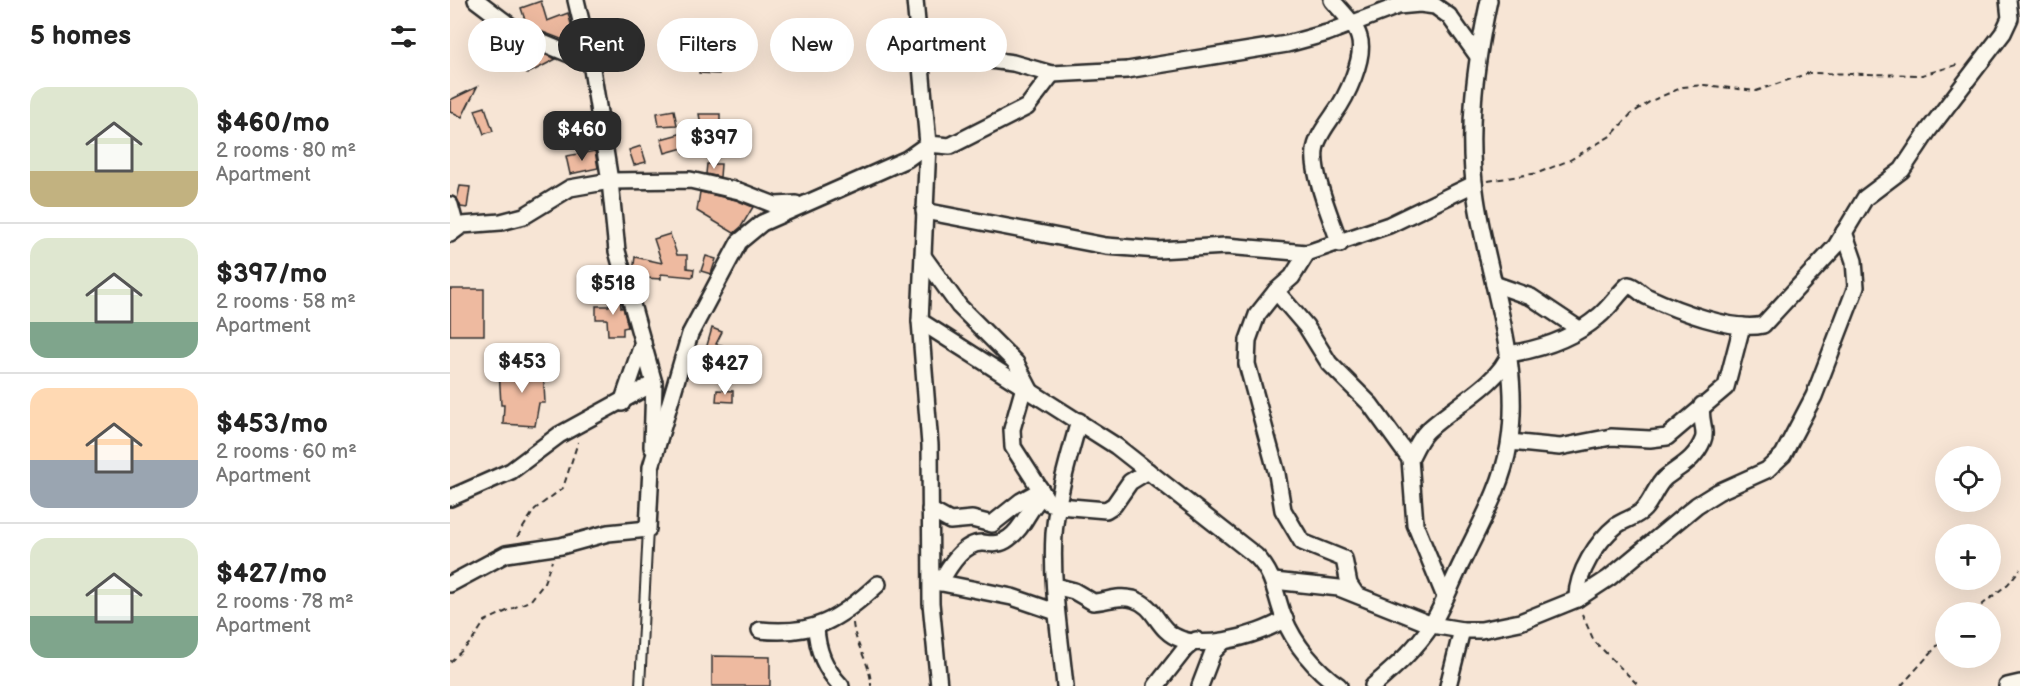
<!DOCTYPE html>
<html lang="en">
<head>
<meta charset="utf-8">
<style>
	:root { --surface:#fff; --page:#f2f2f2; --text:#222; --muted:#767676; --line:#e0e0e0; --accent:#2b2b2b }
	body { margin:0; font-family:"Balsamiq Sans",sans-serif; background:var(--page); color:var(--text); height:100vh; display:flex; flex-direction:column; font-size:22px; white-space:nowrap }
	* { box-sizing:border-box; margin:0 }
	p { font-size:20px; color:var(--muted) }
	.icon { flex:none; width:33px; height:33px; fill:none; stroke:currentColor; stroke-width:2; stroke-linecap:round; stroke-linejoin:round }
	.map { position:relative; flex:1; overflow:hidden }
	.panel { display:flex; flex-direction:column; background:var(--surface); width:450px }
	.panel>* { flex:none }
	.top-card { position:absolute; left:18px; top:18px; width:570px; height:54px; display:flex; gap:12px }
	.tools { position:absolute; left:1485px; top:446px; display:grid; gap:12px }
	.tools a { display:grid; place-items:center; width:66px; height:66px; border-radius:50%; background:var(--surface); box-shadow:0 6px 24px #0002; font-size:30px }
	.price { position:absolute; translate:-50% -51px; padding:0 14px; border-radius:12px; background:#fff; color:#222; font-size:20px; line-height:39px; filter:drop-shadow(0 2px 3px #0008) }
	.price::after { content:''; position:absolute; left:50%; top:36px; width:18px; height:14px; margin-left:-9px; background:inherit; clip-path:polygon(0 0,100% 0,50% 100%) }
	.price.current { background:var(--accent); color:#fff }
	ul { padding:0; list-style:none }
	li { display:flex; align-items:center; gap:18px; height:150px; padding:0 30px }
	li+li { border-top:2px solid var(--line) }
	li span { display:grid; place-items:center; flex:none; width:168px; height:120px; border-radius:18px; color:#555 }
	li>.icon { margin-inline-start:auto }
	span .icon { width:72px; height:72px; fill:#fffc; stroke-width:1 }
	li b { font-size:26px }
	h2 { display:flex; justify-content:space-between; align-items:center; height:72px; padding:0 30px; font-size:26px }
	.chip { padding:0 21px; border-radius:27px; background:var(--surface); box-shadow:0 6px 24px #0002; font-size:21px; line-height:54px }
	.chip.current { background:var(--accent); color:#fff }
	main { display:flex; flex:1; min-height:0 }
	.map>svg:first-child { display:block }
</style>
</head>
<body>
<main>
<section class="panel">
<h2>5 homes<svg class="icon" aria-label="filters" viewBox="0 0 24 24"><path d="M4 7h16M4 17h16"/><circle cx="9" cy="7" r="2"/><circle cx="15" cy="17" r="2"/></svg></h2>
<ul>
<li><span style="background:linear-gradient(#dfe7d0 70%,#c2b280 0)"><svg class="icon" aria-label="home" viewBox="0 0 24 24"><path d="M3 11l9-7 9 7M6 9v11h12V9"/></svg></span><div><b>$460/mo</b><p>2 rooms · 80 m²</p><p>Apartment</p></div></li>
<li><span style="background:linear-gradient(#dfe7d0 70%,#7fa58c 0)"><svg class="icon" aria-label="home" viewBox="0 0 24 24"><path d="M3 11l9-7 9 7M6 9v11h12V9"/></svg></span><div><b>$397/mo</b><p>2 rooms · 58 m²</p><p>Apartment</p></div></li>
<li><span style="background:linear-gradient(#ffd9b3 60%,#9aa5b1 0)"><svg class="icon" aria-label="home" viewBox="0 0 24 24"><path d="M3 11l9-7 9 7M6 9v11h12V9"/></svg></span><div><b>$453/mo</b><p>2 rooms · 60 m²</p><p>Apartment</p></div></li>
<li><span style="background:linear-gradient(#dfe7d0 65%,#7fa58c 0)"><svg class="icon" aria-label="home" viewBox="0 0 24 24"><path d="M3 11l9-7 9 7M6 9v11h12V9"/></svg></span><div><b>$427/mo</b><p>2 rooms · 78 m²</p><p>Apartment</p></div></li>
</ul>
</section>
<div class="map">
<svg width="1570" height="686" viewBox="0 0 1570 686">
	<rect width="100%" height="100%" fill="#f7e5d5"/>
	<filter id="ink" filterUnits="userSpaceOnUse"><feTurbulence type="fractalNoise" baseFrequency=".0167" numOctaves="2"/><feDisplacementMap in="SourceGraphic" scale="12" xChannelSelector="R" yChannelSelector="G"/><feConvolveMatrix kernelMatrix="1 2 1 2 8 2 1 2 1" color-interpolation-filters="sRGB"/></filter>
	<g filter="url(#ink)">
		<!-- building -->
		<g fill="#eebaa0" stroke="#2b2b2b" stroke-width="1.5">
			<path d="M91,1L97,21L118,13L126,42L124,44L77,26L71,8Z"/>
			<path d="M270,19L272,35L253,36L252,20Z"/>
			<path d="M173,28L175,43L163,45L160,29Z"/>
			<path d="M73,46L106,59L77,74L64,53Z"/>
			<path d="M249,63H269V74L249,73Z"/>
			<path d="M27,87L12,117L0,111V100Z"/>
			<path d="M35,107L43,131L34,134L25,110Z"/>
			<path d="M224,110L227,125L209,126L207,113Z"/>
			<path d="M249,114H270V128H263L265,144L256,145L257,150L234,154L233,148L215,153L211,139L251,128L253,125H251Z"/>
			<path d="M191,146L196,162L184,165L179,150Z"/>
			<path d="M145,151L148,168L120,174L116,156Z"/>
			<path d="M257,164H271L270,177L256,174Z"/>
			<path d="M10,186L20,187L17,208L11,207L7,199Z"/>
			<path d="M250,192L286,200L303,207L291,227L284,233L247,211Z"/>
			<path d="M220,234L227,255H237V268L244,269L243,277L211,274V279L195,278V275L183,272L185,257L212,263L204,239Z"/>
			<path d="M256,256L266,259L261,274L251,271Z"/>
			<rect x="0" y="289" width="34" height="46"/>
			<path d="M170,296L171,308L173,307L178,327L173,328V335H158L157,319H146V306H159V297Z"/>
			<path d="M262,328L272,332L266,344L272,345L270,361L260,359L258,365L252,363Z"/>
			<path d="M93,366L95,403H89L85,426L53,424L54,405H51L49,369Z"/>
			<path d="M267,390L283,391V402L266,401Z"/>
			<path d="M262,656L320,657V686H262Z"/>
		</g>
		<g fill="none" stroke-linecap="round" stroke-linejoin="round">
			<defs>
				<path id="lane" d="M190,686L198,529"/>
				<g id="street">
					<path d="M26,0L71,34L141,63"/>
					<path d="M126,0L141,63L160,181L167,251L204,383L202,447"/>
					<path d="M465,0L478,144L470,321L480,445L481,603L489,686"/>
					<path d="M882,0C891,11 905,23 909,37C916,57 896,98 884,114C877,125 866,138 865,151C862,174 882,221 890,244"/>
					<path d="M471,51L563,63L602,74L677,70L837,44L877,33L948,6L970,4L985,6L999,16L1027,55"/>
					<path d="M0,205L6,227"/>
					<path d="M474,211L656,246L708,250L776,246L857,253L939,225L1024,184"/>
					<path d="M0,234L12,225L51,222L74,216L120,188L160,181L240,180L289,191L325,205L346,204"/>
					<path d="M857,253L842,277L826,291L807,315L798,340L797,364L827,474L833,510L852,542L894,559L899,584L905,593"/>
					<path d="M473,256L509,306L566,363L580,390"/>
					<path d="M1044,284L1081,297L1129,329"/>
					<path d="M826,291L856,326L879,363L920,404L960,459L965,524L995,597"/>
					<path d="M470,321L666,446L806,556C825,575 825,595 834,618C844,644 866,670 889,686"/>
					<path d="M574,387L562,429L563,447L599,503"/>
					<path d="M172,403L193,342"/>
					<path d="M1060,442L1110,447L1161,437L1200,439L1217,437L1276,387L1292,326"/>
					<path d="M960,459C965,449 969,439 977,431C998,410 1051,382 1059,354C1091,349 1124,338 1149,316C1160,307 1168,294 1178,285C1186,286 1190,294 1198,297C1226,310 1283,332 1313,325L1386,246L1415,198L1452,170L1478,131L1553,33L1560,18L1558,0"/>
					<path d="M0,498L61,471L109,435L204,383"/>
					<path d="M609,506L656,510L664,505L680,482L698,471"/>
					<path d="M480,510L500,521L522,519L542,524L571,501L591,490"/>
					<path d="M482,581L562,597L606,612"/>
					<path d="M824,581L889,588L982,625L1012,630H1031L1070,622L1127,599L1159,578L1247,505L1268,492L1317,470L1333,455L1364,396L1406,287L1404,261L1394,232"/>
					<path d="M490,583C498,568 513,542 533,543C543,544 550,545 559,538C575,527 578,507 594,495"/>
					<path d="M0,584L56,554L111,546L158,533L198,529L201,467L240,334L289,242L312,223L457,159L478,144L500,146L577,107L602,74"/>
					<path d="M605,586L624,591L643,602C658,601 668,595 683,599C702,605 704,618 716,630C742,656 808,636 835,619"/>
					<path d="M1127,599C1126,574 1147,541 1167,525C1176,519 1187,517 1194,509C1202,500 1206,486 1215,478C1230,466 1245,460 1253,440C1257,431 1249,419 1252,405"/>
					<path d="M366,627C367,651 375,669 391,686"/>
					<path d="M310,630C364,636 390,619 428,584"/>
					<path d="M615,686C610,635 601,585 604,534C607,496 619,457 629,421"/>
					<path d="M706,686L735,649L746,640"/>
					<path d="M750,686L763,652L773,642"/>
					<path d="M923,686C944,668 967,648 982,624C994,604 1002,582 1012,562C1029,526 1053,485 1059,445C1073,361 1038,280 1026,198C1016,132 1025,65 1039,0"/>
					<path d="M998,686L1012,630"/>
					<path d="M1557,686L1570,683"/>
				</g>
			</defs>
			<!-- lane casing -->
			<use href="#lane" stroke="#2b2b2b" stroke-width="12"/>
			<!-- street casing -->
			<use href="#street" stroke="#2b2b2b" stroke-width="20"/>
			<!-- path -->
			<g stroke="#2b2b2b" stroke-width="2" stroke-dasharray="6 4.5" stroke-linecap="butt">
				<path d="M1038,181L1088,173L1120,160L1162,135L1181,114L1201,101L1233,87L1254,85L1306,91L1359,73L1472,75L1510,64"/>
				<path d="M67,537L85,509L113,488L128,442"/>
				<path d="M1523,612L1558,584L1570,569"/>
				<path d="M1132,614L1144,641L1189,686"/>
				<path d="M403,623C405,646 421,663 421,686"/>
				<path d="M0,662L22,641L35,621L81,600L93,585L102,561"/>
				<path d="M1451,686L1496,636"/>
			</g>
			<!-- lane -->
			<use href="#lane" stroke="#fbf7ec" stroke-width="8"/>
			<!-- street -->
			<use href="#street" stroke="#fbf7ec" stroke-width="15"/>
		</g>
	</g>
</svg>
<div class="tools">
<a><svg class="icon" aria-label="locate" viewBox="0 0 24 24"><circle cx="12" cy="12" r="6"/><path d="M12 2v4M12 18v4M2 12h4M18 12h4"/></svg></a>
<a>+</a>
<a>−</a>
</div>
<b class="price current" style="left:132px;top:162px">$460</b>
<b class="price" style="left:264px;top:170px">$397</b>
<b class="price" style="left:163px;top:316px">$518</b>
<b class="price" style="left:72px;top:394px">$453</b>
<b class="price" style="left:275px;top:396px">$427</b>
<div class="top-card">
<a class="chip">Buy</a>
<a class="chip current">Rent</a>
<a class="chip">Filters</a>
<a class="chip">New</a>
<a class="chip">Apartment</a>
</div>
</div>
</main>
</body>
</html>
